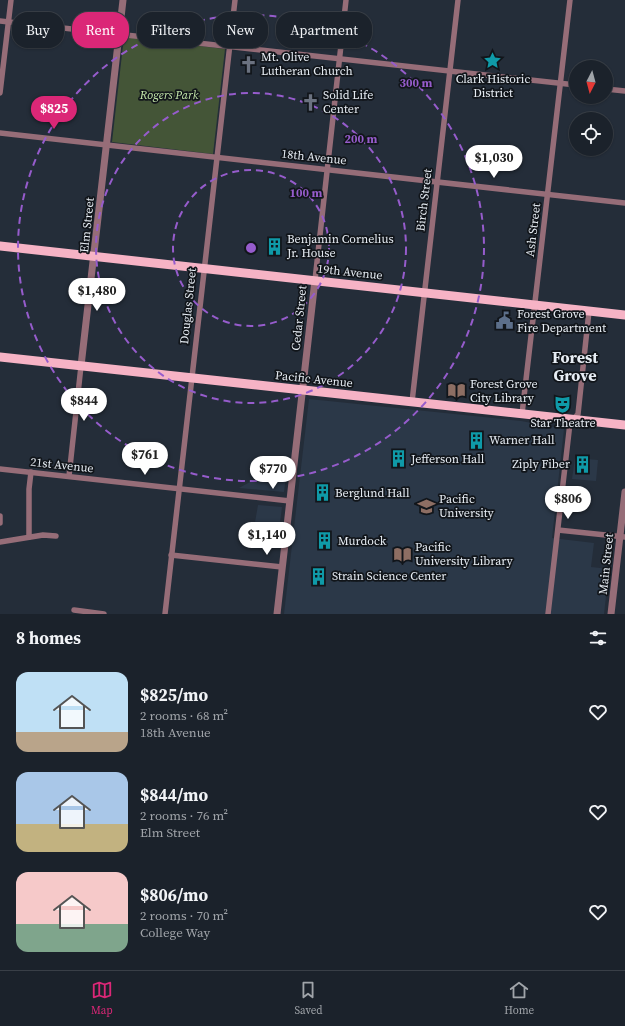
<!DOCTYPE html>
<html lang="en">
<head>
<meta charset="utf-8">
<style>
	:root { --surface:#1b222b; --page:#282f37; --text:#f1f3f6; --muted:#a0a4a9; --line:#393f47; --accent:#db2777 }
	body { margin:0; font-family:"Source Serif 4",serif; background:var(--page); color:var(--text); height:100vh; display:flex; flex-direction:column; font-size:15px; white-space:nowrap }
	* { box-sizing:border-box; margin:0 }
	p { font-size:13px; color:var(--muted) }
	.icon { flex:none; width:22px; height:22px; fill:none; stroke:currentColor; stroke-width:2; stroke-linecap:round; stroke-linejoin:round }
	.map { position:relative; height:614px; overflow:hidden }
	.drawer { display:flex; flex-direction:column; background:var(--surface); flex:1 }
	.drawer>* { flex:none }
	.top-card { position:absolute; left:12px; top:12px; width:400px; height:36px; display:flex; gap:8px }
	.needle { width:26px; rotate:186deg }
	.fabs { position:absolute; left:569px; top:60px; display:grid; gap:8px }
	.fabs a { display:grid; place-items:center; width:44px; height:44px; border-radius:50%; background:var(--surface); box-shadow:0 1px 3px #0004,0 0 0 1px var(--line); font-size:20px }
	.price { position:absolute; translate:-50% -34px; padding:0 9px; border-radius:14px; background:#fff; color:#222; font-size:13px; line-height:26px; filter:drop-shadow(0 1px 2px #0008) }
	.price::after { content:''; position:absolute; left:50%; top:24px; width:12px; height:9px; margin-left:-6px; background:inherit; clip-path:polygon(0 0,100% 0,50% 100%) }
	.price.on { background:var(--accent); color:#fff }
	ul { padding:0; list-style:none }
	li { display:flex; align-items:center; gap:12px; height:100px; padding:0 16px }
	li span { display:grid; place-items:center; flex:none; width:112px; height:80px; border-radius:12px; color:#555 }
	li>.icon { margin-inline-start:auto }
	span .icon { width:48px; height:48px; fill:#fffc; stroke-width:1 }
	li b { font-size:17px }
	h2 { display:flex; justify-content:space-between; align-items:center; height:48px; padding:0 16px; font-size:17px }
	.chip { padding:0 14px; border-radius:16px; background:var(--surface); box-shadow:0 1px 3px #0004,0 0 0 1px var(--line); font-size:14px; line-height:36px }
	.chip.on { background:var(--accent); color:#fff }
	.menu { display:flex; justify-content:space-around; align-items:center; height:56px; border-top:1px solid var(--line); background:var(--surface); font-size:11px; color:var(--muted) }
	.menu a { display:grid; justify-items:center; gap:2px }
	.menu .on { color:var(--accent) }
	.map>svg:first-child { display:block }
</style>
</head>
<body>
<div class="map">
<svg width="625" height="614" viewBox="0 0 625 614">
	<rect width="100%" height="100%" fill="#242d39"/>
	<!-- built -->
	<g fill="#2b3848">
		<path d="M309,399L521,421L564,429L552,538L594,543L591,567L609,569L604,614H284Z"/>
		<path d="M575,458L598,460L596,481L572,479Z"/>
		<path d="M288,461L284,492L239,488Z"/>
		<path d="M258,505L282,507L279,531L254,528Z"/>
	</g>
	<!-- green -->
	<path fill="#445537" d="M124,37L225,49L213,154L112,142Z"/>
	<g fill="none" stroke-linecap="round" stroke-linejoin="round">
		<!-- minor -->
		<g stroke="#966d78" stroke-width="5.5">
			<path d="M0,21L576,85"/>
			<path d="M606,89L625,91"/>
			<path d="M0,93L11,0"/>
			<path d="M0,133L625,203"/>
			<path d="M315,280L346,0"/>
			<path d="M412,402L458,0"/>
			<path d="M522,414L570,0"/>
			<path d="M0,469L290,501"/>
			<path d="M69,476L81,366"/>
			<path d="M0,516V523"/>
			<path d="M558,530L625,537"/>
			<path d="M29,537V489L31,472"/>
			<path d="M0,542L43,535L56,536"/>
			<path d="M171,555L282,567"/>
			<path d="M74,610L104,614"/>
			<path d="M165,614L235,0"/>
			<path d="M548,614L570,423L578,414L589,311"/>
		</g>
		<!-- tertiary -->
		<g stroke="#966d78" stroke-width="7">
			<path d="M81,366L123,0"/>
			<path d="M277,614L315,280"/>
			<path d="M611,614L625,492"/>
		</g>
		<!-- primary -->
		<g stroke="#f6b3c5" stroke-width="9">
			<path d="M0,246L625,315"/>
			<path d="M0,357L625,425"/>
		</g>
	</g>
	<!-- distance rings -->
	<g fill="none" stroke="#965ccc" stroke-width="2" stroke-dasharray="7 5">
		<circle cx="251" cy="248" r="78"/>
		<circle cx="251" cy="248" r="155"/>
		<circle cx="251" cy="248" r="233"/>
	</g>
	<!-- icons -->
	<defs>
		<symbol id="sight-bare" viewBox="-9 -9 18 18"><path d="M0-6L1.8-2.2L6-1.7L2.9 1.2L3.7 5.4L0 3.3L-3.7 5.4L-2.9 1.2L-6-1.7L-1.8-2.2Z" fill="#0f9aa8" stroke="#11151a" stroke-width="2.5" paint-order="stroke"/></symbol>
		<symbol id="church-bare" viewBox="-9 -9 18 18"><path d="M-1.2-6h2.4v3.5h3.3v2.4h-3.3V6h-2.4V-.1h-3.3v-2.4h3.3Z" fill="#6b7280" stroke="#11151a" stroke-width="2.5" paint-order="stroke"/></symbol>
		<symbol id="building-bare" viewBox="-9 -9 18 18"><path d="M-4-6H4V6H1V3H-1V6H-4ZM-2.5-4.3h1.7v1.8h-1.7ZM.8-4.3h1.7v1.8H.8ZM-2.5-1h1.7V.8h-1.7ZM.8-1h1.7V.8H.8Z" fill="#0f9aa8" stroke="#11151a" stroke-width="2.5" paint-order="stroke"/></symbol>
		<symbol id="civic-bare" viewBox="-9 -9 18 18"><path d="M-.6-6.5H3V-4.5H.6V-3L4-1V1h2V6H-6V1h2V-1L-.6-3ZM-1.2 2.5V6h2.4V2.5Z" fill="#5c6f8a" stroke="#11151a" stroke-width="2.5" paint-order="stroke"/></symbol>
		<symbol id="library-bare" viewBox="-9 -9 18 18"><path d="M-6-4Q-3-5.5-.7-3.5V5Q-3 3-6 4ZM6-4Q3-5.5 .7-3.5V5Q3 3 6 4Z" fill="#8d6e63" stroke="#11151a" stroke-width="2.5" paint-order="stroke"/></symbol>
		<symbol id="theatre-bare" viewBox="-9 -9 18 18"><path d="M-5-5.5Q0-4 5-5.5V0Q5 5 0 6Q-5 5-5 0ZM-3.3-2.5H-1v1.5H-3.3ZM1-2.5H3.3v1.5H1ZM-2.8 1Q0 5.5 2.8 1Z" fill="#0f9aa8" stroke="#11151a" stroke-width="2.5" paint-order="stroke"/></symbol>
		<symbol id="university-bare" viewBox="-9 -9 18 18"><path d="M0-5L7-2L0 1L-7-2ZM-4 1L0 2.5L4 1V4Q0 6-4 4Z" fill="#8d6e63" stroke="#11151a" stroke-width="2.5" paint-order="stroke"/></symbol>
	</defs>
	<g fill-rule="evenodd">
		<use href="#sight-bare" x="480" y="48" width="25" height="25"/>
		<use href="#church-bare" x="236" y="52" width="25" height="25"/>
		<use href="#church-bare" x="298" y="90" width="25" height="25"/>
		<use href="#building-bare" x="262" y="234" width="25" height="25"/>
		<use href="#civic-bare" x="492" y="308" width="25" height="25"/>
		<use href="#library-bare" x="444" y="378" width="25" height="25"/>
		<use href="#theatre-bare" x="550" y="392" width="25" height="25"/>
		<use href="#building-bare" x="464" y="428" width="25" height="25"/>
		<use href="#building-bare" x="386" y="446" width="25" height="25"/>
		<use href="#building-bare" x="570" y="452" width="25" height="25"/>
		<use href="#building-bare" x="310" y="480" width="25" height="25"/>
		<use href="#university-bare" x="414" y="494" width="25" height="25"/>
		<use href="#building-bare" x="312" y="528" width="25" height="25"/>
		<use href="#library-bare" x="390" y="542" width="25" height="25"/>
		<use href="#building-bare" x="306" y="564" width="25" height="25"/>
	</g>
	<g text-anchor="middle" stroke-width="3.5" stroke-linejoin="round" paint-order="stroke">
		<!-- poi labels -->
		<g font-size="12" fill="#e7edf4" stroke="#11151a" text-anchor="start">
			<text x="261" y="61">Mt. Olive<tspan x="261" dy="14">Lutheran Church</tspan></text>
			<text x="493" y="83" text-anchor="middle">Clark Historic<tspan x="493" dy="14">District</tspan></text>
			<text x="323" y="99">Solid Life<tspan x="323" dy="14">Center</tspan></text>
			<text x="287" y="243">Benjamin Cornelius<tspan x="287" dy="14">Jr. House</tspan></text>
			<text x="517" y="318">Forest Grove<tspan x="517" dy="14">Fire Department</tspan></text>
			<text x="470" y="388">Forest Grove<tspan x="470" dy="14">City Library</tspan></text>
			<text x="563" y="427" text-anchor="middle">Star Theatre</text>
			<text x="489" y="444">Warner Hall</text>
			<text x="411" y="463">Jefferson Hall</text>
			<text x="570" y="468" text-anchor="end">Ziply Fiber</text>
			<text x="335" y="497">Berglund Hall</text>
			<text x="439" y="503">Pacific<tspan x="439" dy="14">University</tspan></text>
			<text x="338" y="545">Murdock</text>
			<text x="415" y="551">Pacific<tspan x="415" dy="14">University Library</tspan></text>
			<text x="332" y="580">Strain Science Center</text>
		</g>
		<!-- park labels -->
		<g font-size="12" font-style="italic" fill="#c4e7aa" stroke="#11151a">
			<text x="169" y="99">Rogers Park</text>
		</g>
		<!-- street labels -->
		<g font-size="12" fill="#e7edf4" stroke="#11151a">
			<text transform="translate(314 157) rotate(6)" y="4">18th Avenue</text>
			<text transform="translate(424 200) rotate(-83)" y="4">Birch Street</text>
			<text transform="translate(87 225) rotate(-84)" y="4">Elm Street</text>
			<text transform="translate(533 230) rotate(-83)" y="4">Ash Street</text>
			<text transform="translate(350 272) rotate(6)" y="4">19th Avenue</text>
			<text transform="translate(188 306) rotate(-84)" y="4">Douglas Street</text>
			<text transform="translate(299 318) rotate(-84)" y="4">Cedar Street</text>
			<text transform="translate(314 379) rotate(6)" y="4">Pacific Avenue</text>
			<text transform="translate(62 465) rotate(6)" y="4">21st Avenue</text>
			<text transform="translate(606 564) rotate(-84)" y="4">Main Street</text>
		</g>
		<!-- district labels -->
		<g font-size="16" font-weight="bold" fill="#e7edf4" stroke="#11151a">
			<text x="575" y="363">Forest<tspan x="575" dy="18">Grove</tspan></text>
		</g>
	</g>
	<circle cx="251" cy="248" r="6" fill="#965ccc" stroke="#11151a" stroke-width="2"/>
	<g font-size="12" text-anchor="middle" font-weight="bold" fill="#965ccc" stroke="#11151a" stroke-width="3.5" stroke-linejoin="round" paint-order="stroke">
		<text x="416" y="87">300 m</text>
		<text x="361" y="143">200 m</text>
		<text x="306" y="197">100 m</text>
	</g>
</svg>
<div class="fabs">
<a><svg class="needle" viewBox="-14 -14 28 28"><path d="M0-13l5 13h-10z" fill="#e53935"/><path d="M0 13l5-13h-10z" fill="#a0a4a9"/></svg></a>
<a><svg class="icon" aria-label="locate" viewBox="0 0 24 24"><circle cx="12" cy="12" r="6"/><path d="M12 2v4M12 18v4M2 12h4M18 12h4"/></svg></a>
</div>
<b class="price on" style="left:54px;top:130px">$825</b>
<b class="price" style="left:494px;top:179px">$1,030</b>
<b class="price" style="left:97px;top:312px">$1,480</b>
<b class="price" style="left:84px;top:422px">$844</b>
<b class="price" style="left:145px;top:476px">$761</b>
<b class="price" style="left:273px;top:490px">$770</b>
<b class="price" style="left:568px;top:520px">$806</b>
<b class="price" style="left:267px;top:556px">$1,140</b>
<div class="top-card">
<a class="chip">Buy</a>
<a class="chip on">Rent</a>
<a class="chip">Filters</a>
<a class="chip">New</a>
<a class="chip">Apartment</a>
</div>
</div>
<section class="drawer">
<h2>8 homes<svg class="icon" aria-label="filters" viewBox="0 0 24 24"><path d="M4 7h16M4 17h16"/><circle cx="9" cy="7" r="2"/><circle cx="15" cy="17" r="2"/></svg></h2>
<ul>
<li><span style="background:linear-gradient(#bfe0f5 75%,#b9a48a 0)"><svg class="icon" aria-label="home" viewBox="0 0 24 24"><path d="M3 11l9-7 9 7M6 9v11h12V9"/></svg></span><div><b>$825/mo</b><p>2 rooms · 68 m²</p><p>18th Avenue</p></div><svg class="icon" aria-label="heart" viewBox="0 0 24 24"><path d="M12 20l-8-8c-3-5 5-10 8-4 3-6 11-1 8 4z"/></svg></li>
<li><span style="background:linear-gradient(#a9c7e8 65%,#c2b280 0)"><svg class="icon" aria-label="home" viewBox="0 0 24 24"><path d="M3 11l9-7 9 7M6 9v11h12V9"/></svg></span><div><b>$844/mo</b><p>2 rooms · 76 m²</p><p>Elm Street</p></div><svg class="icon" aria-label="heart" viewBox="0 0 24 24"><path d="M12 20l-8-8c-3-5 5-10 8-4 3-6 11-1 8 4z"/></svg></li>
<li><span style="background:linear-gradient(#f6c9c9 65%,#7fa58c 0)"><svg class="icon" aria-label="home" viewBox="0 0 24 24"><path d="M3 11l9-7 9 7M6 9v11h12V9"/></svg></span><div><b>$806/mo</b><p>2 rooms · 70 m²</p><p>College Way</p></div><svg class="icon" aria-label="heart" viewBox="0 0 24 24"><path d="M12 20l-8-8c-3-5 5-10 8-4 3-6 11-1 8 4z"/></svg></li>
</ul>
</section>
<nav class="menu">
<a class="on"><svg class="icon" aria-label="map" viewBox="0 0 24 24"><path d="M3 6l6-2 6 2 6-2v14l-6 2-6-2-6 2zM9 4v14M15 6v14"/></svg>Map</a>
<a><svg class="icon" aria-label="saved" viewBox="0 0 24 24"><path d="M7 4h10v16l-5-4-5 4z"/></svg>Saved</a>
<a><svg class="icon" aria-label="home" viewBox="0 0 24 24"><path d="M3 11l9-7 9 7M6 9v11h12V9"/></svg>Home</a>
</nav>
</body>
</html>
